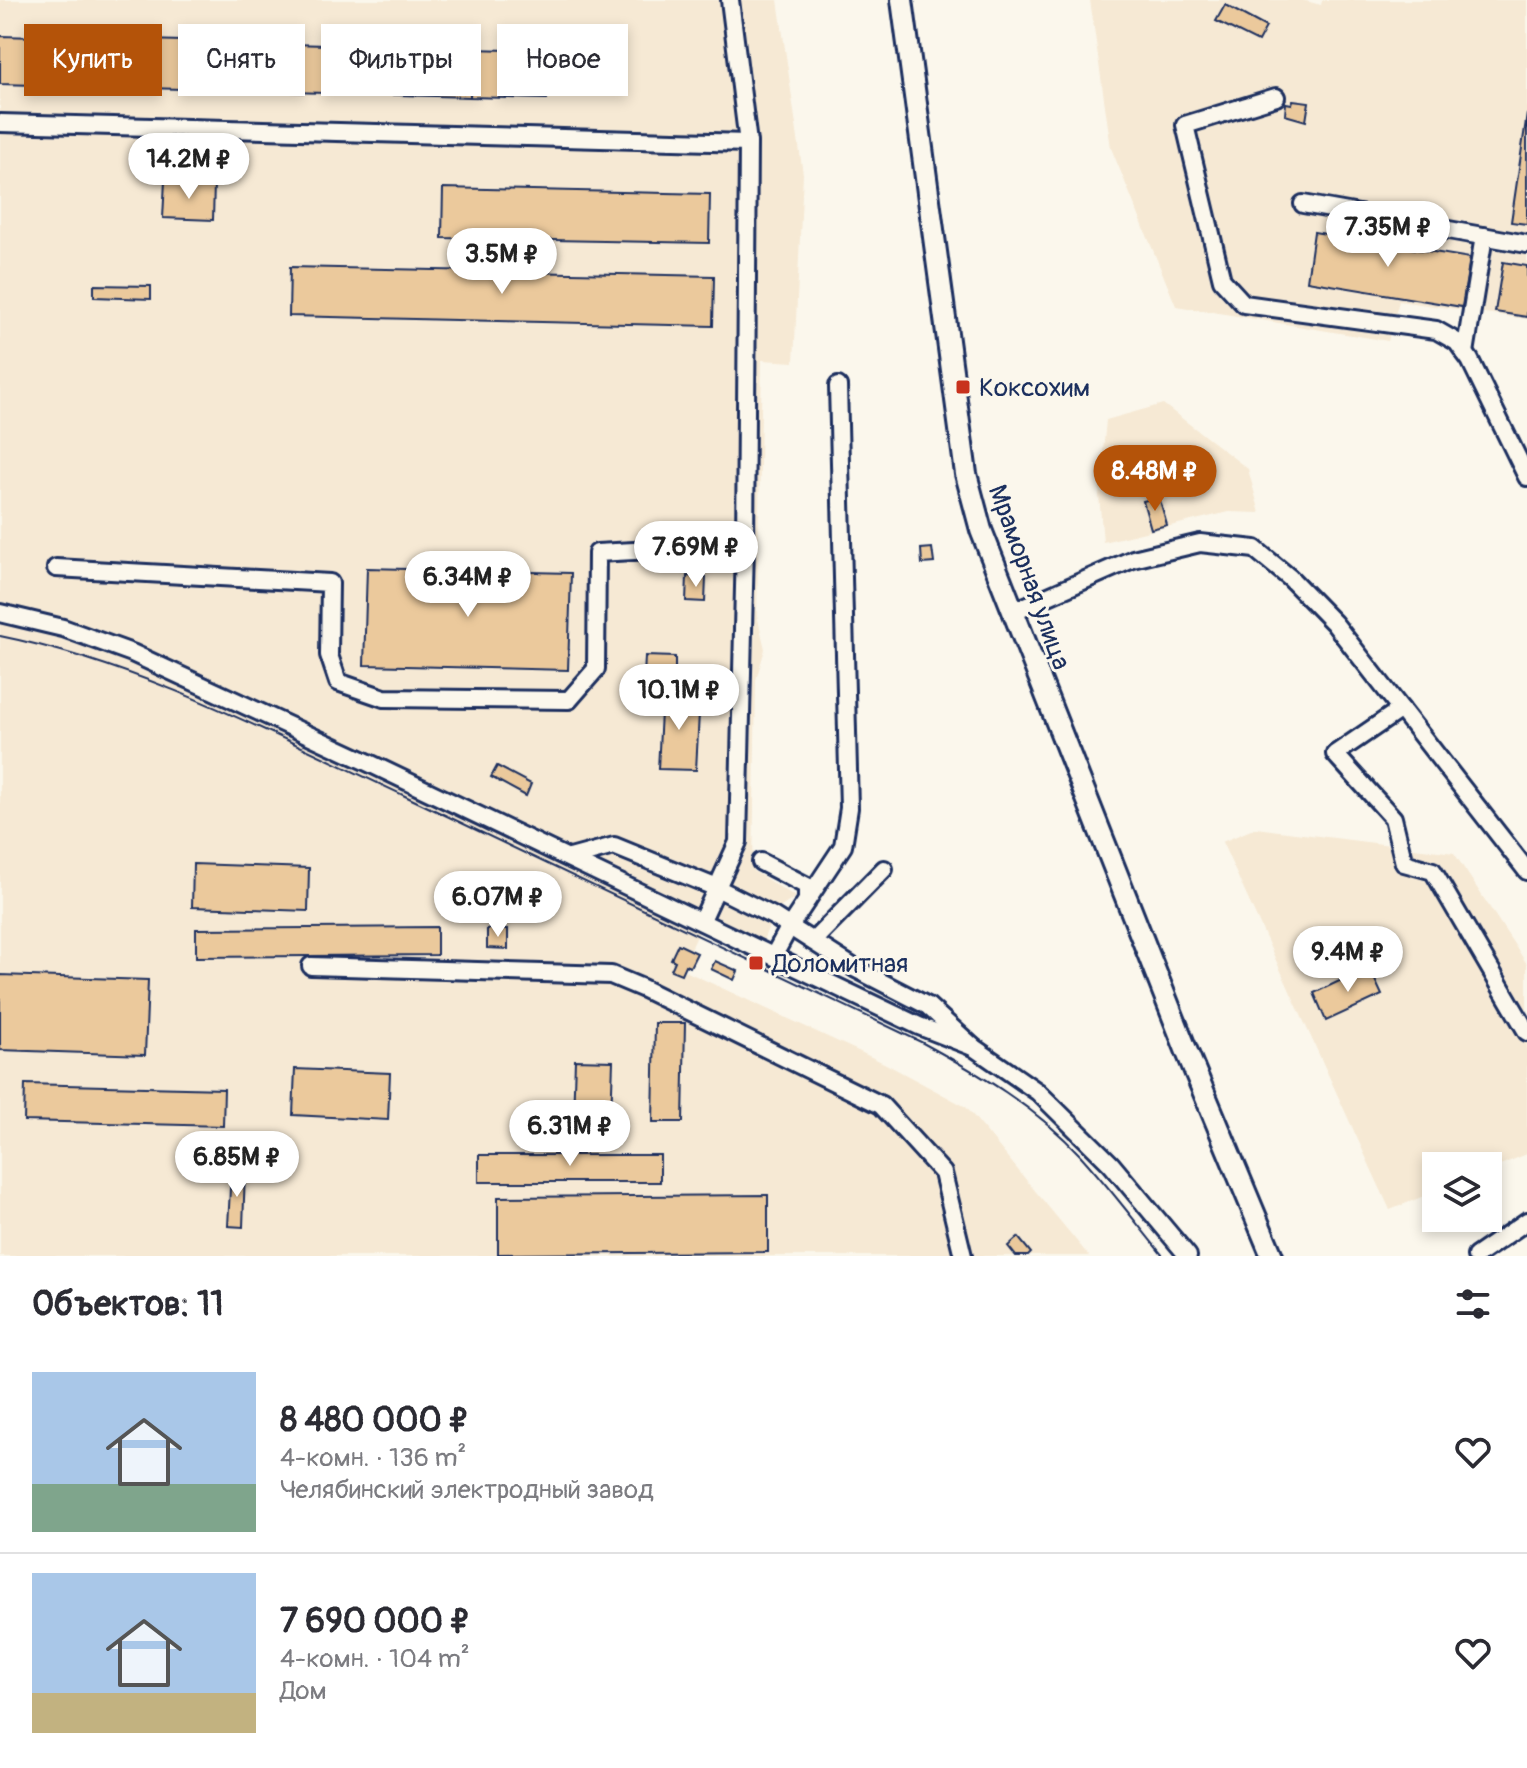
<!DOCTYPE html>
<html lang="ru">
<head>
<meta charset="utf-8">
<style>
	:root { --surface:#fff; --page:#f7f7f7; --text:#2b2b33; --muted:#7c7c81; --line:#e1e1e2; --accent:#b45309 }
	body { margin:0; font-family:Pangolin,sans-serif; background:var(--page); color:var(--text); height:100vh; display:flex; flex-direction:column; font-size:30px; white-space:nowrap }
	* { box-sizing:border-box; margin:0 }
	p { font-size:26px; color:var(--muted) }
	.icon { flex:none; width:44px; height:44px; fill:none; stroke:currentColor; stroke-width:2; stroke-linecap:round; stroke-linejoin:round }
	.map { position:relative; height:1256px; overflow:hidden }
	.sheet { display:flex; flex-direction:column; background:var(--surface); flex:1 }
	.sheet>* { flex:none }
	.hud { position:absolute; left:24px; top:24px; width:800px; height:72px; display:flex; gap:16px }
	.fabs { position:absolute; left:1422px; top:1152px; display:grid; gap:16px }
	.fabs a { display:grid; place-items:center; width:80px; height:80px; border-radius:0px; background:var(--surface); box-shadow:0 4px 12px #0003; font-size:40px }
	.price { position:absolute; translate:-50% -68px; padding:0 18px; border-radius:28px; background:#fff; color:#222; font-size:26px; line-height:52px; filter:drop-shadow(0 2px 4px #0008) }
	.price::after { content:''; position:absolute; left:50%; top:48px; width:24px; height:18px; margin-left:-12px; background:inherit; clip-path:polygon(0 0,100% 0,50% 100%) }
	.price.current { background:var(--accent); color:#fff }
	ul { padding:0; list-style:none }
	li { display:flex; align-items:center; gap:24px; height:200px; padding:0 32px }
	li+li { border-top:2px solid var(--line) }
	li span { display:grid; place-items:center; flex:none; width:224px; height:160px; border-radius:0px; color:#555 }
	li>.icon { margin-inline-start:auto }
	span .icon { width:96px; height:96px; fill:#fffc; stroke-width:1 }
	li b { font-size:34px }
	h2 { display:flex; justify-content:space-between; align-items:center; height:96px; padding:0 32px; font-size:34px }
	.pill { padding:0 28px; border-radius:0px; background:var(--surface); box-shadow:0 4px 12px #0003; font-size:28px; line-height:72px }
	.pill.current { background:var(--accent); color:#fff }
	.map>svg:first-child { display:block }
</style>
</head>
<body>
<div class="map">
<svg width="1527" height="1256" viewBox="0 0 1527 1256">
	<rect width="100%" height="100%" fill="#fbf7ec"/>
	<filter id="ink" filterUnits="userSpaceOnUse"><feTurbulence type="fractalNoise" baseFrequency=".0125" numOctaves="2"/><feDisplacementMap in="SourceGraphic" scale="16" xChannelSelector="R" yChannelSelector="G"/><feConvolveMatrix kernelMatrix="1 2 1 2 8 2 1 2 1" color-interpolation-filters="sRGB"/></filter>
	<g filter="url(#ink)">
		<!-- built -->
		<g fill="#f6e9d4">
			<path d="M0,0H778L803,174L794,362L762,360L757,615L765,649L756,680L753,871L796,897L775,911L758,953L701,927L691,949L697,953L690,967L685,965L683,970L884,1063L966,1107L1089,1256H0Z"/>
			<path d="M1090,0H1302L1321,5L1322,0H1527V319L1399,301L1388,341L1176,306L1111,148Z"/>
			<path d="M1163,404L1248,469L1260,513L1229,512L1103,542L1099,495L1106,420Z"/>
			<path d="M1256,828L1454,853L1527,964V1154L1488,1170V1166H1436V1191L1390,1210L1222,842Z"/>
		</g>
		<!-- building -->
		<g fill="#ebc99c" stroke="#1b2f5e" stroke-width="2">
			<path d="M1225,5L1266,27L1258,42L1216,21Z"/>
			<path d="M0,36L471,49L470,97L0,84Z"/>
			<path d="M471,49L548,51L547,99L470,97Z"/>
			<path d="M1293,100L1309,102L1306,121L1285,115L1286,103L1292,104Z"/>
			<path d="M1527,114V224L1511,222Z"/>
			<path d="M165,181L214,183L213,220L163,218Z"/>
			<path d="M443,188L710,194L709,243L442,238Z"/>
			<path d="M1314,232L1470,258L1462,307L1307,281Z"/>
			<path d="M1503,262L1527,266V317L1495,312Z"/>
			<path d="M290,267L714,276L713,326L289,316Z"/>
			<path d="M94,285L151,286V299L94,297Z"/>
			<path d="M1154,473L1158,489L1140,494L1136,478Z"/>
			<path d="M1159,497L1167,525L1151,529L1143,501Z"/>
			<path d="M932,548L934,563L922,564L921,549Z"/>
			<path d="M367,568L571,573L568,670L364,665Z"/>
			<path d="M687,576L706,577L705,602L686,601Z"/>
			<path d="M645,656L675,657V679L644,677Z"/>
			<path d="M662,693L700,694L696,770L658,769Z"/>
			<path d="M497,766L531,784L526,796L491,777Z"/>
			<path d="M193,864L309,868L308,911L192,907Z"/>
			<path d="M437,927V955L196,957V929Z"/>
			<path d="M487,929H508V949L487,948Z"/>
			<path d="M678,944L697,953L690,967L685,965L681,974L671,970L675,961L671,959Z"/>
			<path d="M715,961L738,971L734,980L711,969Z"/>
			<path d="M1369,967L1382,995L1326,1021L1314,993Z"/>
			<path d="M0,975L148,980L145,1055L0,1050Z"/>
			<path d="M655,1023H685L683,1122H653Z"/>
			<path d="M575,1060L613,1061L611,1119L573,1118Z"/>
			<path d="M295,1069L390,1073L388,1120L293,1115Z"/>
			<path d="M25,1084L224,1089L223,1126L24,1121Z"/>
			<rect x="479" y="1155" width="181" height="27"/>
			<path d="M231,1170L245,1171L243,1227L228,1226Z"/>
			<path d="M768,1195V1252L498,1254V1197Z"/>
			<path d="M1018,1237L1031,1253L1028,1256H1016L1008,1246Z"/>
		</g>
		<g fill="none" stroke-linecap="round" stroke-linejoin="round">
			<defs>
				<g id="minor">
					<path d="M1276,97L1185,125L1222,280L1244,304L1436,330L1457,342L1470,360L1527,477"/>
					<path d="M0,123L748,143"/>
					<path d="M1303,204L1527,244"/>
					<path d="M1465,353L1484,236"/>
					<path d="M56,568L330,583L329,655L338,682L384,698L569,700L596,669L597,553L745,545"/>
					<path d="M1012,612L1133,559L1200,543L1255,549L1290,578L1334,623L1527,871"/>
					<path d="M0,613L63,628L132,653L367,762L919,1026L973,1047"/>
					<path d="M1401,709L1335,754L1393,818L1404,863L1433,871L1527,1032"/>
					<path d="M570,858L614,846L717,888L773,916L856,969L928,1006L973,1047L1038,1092L1111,1164L1188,1256"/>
					<path d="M761,862L807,886V900"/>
					<path d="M702,920L738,842L745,545L748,143L730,0"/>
					<path d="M813,941L884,869"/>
					<path d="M774,955L790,926L843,846L849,808L838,386"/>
					<path d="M311,966L611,975L642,988L881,1105L943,1173L963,1256"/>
					<path d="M1476,1256L1527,1221"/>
				</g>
				<path id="major" d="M902,0L966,474L981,530L1187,1052L1272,1256"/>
			</defs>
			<!-- minor casing -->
			<use href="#minor" stroke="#1b2f5e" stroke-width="22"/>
			<!-- major casing -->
			<use href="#major" stroke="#1b2f5e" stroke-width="26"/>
			<!-- minor -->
			<use href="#minor" stroke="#fbf7ec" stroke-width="16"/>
			<!-- major -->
			<use href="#major" stroke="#fbf7ec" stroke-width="20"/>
			<!-- tram -->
			<path stroke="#1b2f5e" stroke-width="2" d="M0,636C143,665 274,735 405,796C577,878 749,960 921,1042C978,1073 1036,1107 1081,1156C1110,1188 1136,1223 1163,1256"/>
		</g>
	</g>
	<!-- markers -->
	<g fill="#c8321e" stroke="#fbf7ec" stroke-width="3">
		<rect x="955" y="379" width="16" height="16" rx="4"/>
		<rect x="748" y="955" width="16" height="16" rx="4"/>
	</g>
	<g text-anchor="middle" stroke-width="6" stroke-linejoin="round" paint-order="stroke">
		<!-- poi labels -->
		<g font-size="26" fill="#1b2f5e" stroke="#fbf7ec" text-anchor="start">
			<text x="979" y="396">Коксохим</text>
			<text x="772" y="972">Доломитная</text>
		</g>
		<!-- street labels -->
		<g font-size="26" fill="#1b2f5e" stroke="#fbf7ec">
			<text transform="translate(1030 577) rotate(70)" y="9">Мраморная улица</text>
		</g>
	</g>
</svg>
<div class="fabs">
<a><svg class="icon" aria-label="layers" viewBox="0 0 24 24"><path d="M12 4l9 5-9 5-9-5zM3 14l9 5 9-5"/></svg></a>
</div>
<b class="price" style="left:189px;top:201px">14.2M ₽</b>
<b class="price" style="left:1388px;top:269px">7.35M ₽</b>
<b class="price" style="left:502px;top:296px">3.5M ₽</b>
<b class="price current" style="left:1155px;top:513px">8.48M ₽</b>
<b class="price" style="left:696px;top:589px">7.69M ₽</b>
<b class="price" style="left:468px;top:619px">6.34M ₽</b>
<b class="price" style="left:679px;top:732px">10.1M ₽</b>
<b class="price" style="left:498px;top:939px">6.07M ₽</b>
<b class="price" style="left:1348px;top:994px">9.4M ₽</b>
<b class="price" style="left:570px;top:1168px">6.31M ₽</b>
<b class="price" style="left:237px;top:1199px">6.85M ₽</b>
<div class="hud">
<a class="pill current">Купить</a>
<a class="pill">Снять</a>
<a class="pill">Фильтры</a>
<a class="pill">Новое</a>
</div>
</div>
<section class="sheet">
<h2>Объектов: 11<svg class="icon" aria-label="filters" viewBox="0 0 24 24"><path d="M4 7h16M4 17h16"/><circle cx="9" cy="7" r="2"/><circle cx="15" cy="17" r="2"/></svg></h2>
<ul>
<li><span style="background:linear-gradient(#a9c7e8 70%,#7fa58c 0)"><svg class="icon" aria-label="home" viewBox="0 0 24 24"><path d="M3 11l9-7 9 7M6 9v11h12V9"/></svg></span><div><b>8 480 000 ₽</b><p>4-комн. · 136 m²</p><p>Челябинский электродный завод</p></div><svg class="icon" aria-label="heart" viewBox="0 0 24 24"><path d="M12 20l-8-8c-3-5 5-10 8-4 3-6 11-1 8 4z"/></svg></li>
<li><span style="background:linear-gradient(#a9c7e8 75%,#c2b280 0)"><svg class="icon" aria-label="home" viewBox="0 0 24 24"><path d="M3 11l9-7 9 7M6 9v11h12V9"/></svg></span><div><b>7 690 000 ₽</b><p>4-комн. · 104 m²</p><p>Дом</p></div><svg class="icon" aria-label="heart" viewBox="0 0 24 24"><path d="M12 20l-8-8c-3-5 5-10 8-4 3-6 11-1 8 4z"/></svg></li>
</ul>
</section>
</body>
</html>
